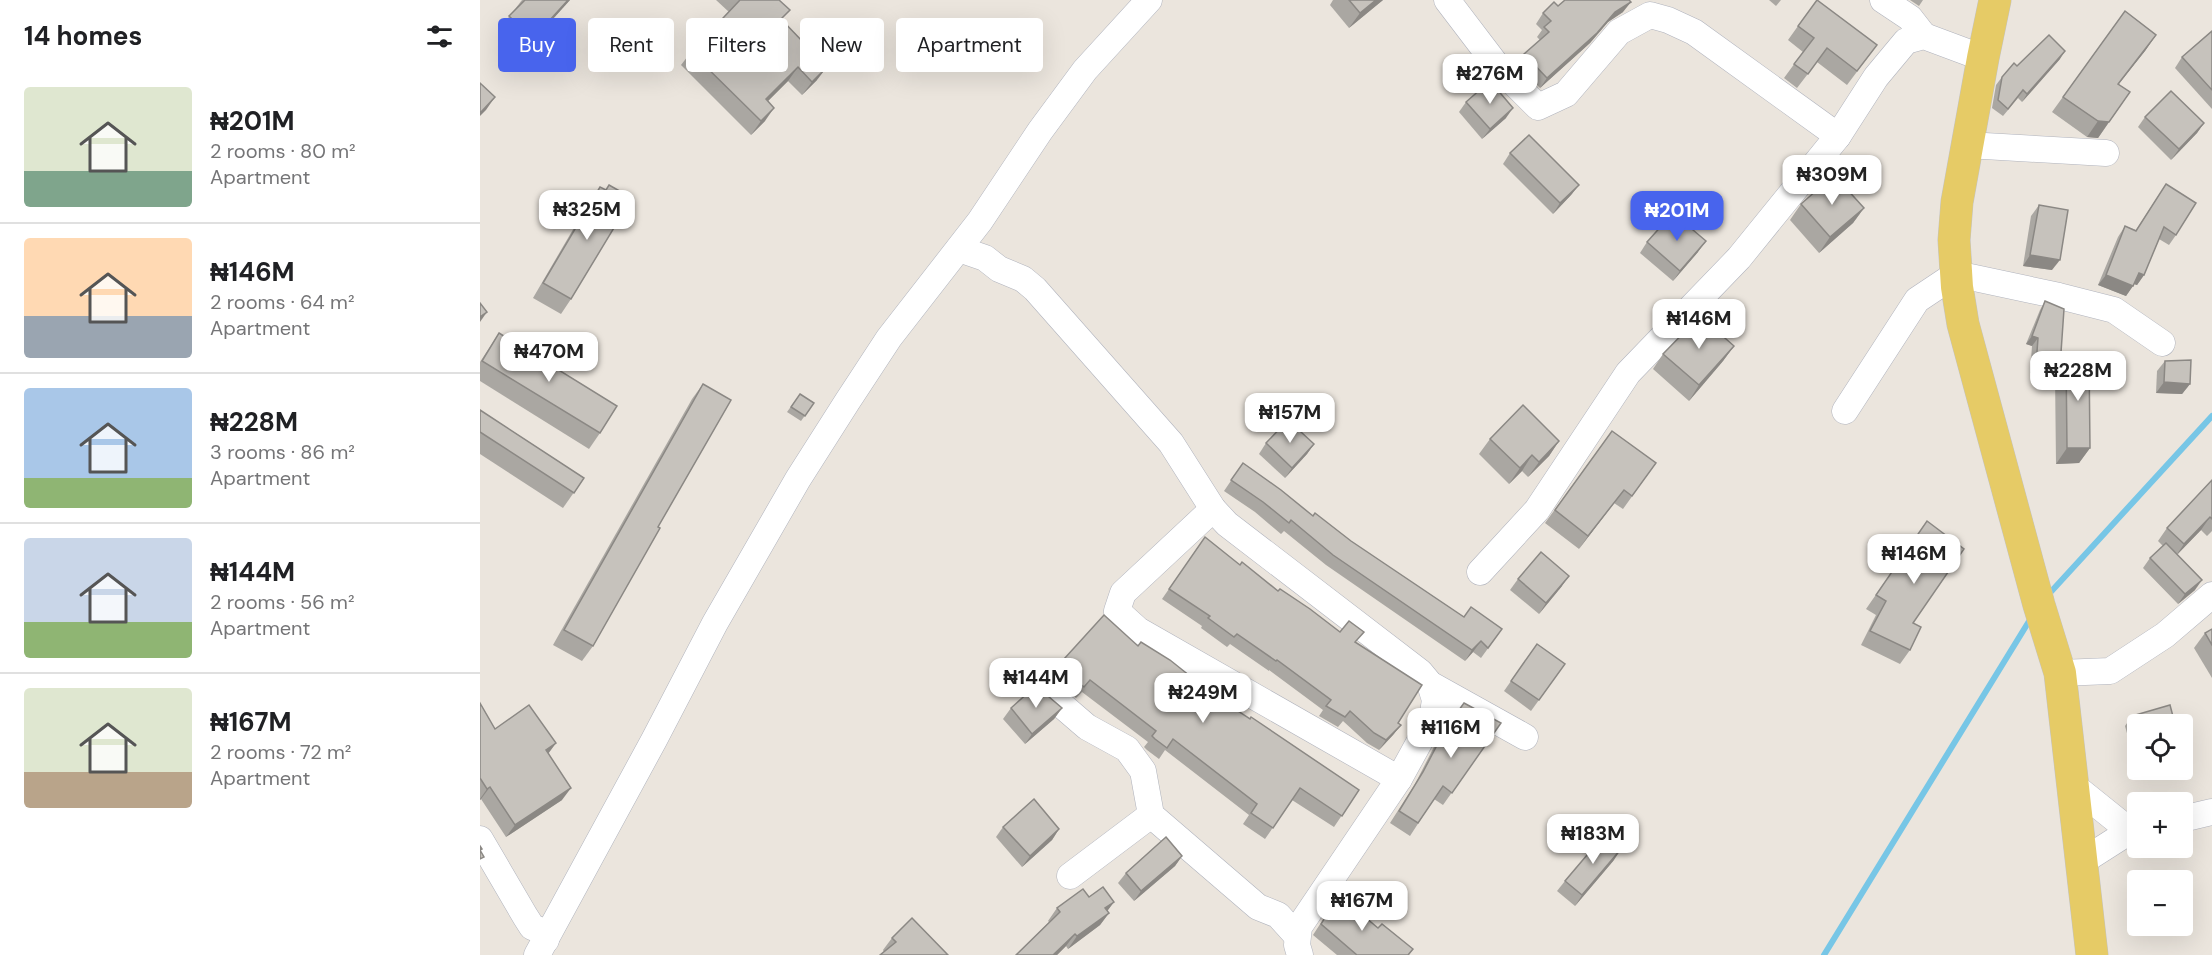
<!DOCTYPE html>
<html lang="en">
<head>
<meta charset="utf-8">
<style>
	:root { --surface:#fff; --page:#f2f2f2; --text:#202124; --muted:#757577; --line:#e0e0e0; --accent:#4864ed }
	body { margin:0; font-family:"DM Sans",sans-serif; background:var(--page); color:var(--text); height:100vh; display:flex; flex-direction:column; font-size:22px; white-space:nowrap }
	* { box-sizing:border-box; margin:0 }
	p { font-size:20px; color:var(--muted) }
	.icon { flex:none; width:33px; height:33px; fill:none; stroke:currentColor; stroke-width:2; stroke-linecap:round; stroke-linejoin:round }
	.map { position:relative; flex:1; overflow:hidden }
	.drawer { display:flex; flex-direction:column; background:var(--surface); width:480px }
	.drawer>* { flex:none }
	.banner { position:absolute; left:18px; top:18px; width:570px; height:54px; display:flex; gap:12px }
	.fabs { position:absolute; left:1647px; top:714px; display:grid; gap:12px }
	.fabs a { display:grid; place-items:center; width:66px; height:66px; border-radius:6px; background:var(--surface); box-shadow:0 6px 24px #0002; font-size:30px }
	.price { position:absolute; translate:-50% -51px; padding:0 14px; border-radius:12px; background:#fff; color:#222; font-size:20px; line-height:39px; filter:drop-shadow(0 2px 3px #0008) }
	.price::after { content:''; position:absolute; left:50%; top:36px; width:18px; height:14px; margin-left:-9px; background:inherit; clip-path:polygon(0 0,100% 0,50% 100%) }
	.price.on { background:var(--accent); color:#fff }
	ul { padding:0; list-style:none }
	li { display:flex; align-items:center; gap:18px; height:150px; padding:0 24px }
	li+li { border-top:2px solid var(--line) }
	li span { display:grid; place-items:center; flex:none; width:168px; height:120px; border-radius:6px; color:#555 }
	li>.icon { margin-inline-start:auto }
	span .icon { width:72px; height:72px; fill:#fffc; stroke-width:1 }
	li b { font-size:26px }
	h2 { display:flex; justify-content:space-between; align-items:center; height:72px; padding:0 24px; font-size:26px }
	.chip { padding:0 21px; border-radius:6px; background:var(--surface); box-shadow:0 6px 24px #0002; font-size:21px; line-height:54px }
	.chip.on { background:var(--accent); color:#fff }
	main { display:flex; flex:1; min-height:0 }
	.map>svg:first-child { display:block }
</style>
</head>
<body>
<main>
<section class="drawer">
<h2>14 homes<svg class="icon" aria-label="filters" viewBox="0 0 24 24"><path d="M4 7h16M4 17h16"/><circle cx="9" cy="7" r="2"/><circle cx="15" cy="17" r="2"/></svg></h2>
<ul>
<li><span style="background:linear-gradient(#dfe7d0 70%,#7fa58c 0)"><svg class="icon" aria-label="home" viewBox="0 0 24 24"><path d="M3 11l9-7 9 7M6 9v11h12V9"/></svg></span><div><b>₦201M</b><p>2 rooms · 80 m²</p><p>Apartment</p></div></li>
<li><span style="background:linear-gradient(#ffd9b3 65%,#9aa5b1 0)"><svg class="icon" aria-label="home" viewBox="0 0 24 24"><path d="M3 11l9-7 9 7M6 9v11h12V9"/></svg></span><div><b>₦146M</b><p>2 rooms · 64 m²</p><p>Apartment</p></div></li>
<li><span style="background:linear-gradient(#a9c7e8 75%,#8fb573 0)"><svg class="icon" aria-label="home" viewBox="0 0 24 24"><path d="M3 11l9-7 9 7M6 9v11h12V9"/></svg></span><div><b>₦228M</b><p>3 rooms · 86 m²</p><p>Apartment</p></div></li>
<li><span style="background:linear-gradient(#c9d6e8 70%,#8fb573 0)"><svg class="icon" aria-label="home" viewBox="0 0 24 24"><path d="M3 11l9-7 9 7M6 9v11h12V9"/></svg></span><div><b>₦144M</b><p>2 rooms · 56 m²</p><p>Apartment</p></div></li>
<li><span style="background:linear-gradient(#dfe7d0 70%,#b9a48a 0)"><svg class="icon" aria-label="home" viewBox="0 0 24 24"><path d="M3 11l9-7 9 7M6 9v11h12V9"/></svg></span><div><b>₦167M</b><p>2 rooms · 72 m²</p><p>Apartment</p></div></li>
</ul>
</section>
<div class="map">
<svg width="1732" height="955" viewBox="0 0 1732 955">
	<rect width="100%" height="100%" fill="#ebe5dd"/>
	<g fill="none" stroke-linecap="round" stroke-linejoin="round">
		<!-- stream -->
		<g stroke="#77c6e6" stroke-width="6">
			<path d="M1568,595L1732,416"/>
			<path d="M1344,955L1551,618"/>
		</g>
		<defs>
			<g id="minor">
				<path d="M967,0L1018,67L1058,107L1086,94L1139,32L1170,15L1188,20L1214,32L1358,136"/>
				<path d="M1403,0L1430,18L1444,36"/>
				<path d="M1487,145L1626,153"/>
				<path d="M479,249L505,258L519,269L543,279L555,289L691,443L733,509L747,524L940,672L950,684L1045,737"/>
				<path d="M1365,411L1437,300L1476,274L1579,296L1634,310L1682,343"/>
				<path d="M733,509L643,593L637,611L658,630L919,779"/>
				<path d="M1000,572L1057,510L1148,373L1259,258L1358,136L1396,77L1426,41L1444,36L1503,58"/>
				<path d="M1580,673L1630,671L1685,635L1732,595"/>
				<path d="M571,696L607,727L647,749L663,771L671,815L778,907L798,915L817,936"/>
				<path d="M1594,786L1650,831"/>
				<path d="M1702,819L1732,812"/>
				<path d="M0,839L45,916L52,927L62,931L66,940"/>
				<path d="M1603,861L1650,831L1658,829"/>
				<path d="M590,876L671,815"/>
				<path d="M57,955L174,740L235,623L318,479L367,402L409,338L500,221L560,131L605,70L669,0"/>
				<path d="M820,955L817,945L819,927L919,779L952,719L955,700L950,684"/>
			</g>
			<path id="major" d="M1515,0L1503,58L1477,202L1474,240L1477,287L1483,324L1559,605L1580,673L1612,955"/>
		</defs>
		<!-- minor casing -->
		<use href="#minor" stroke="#b0b3bd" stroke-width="27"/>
		<!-- major casing -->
		<use href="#major" stroke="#c3c3c3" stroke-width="33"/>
		<!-- minor -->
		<use href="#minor" stroke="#fff" stroke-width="26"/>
		<!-- major -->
		<use href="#major" stroke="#e6cb66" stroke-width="32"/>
	</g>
	<!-- wall -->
	<g fill="#aaa7a2">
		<path d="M42,0H90L62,31L43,48L22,26Z"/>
		<path d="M236,0H299L302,21L337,80L322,95L308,81L288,101L285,121L271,135L201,65L211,52L249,12Z"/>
		<path d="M853,0H903L869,28L850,5Z"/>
		<path d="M1289,0H1301L1296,6Z"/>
		<path d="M1430,0H1443L1439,6Z"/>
		<path d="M1078,6L1143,12L1128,22L1110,43L1060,88L1037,64L1044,54L1060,40L1057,37L1062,30L1056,24L1063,13Z"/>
		<path d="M1645,11L1676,35L1665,51L1638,84L1650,92L1618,138L1607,137L1572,112Z"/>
		<path d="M1318,26L1397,45L1367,85L1337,62L1317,88L1304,78L1323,52L1308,40Z"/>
		<path d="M1732,31V109L1695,68L1702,57Z"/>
		<path d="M1580,59L1542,102L1538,98L1523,116L1512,108L1516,85L1522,77L1537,66Z"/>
		<path d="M986,102L1026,118L1002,139L979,112Z"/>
		<path d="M1665,117L1724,123L1717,133L1691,160L1658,127Z"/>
		<path d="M1030,153L1099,185L1091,195L1073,214L1023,164Z"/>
		<path d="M1686,184L1696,235L1689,245L1679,239L1664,275L1657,285L1654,284L1646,296L1618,285L1638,237L1645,226L1656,230Z"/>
		<path d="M129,185L91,299L81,314L53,298L109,202L120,187L126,190Z"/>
		<path d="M1321,204L1384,208L1373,223L1339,253L1310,220Z"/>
		<path d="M1559,205L1572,270L1543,266L1551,216Z"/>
		<path d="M1167,242L1218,252L1193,281L1160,253Z"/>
		<path d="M1565,301L1580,366L1586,357L1610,448L1599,463L1576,464L1575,374L1574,375L1550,373L1552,346L1546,344L1560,310Z"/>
		<path d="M19,333L120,433L109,449L0,381V362Z"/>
		<path d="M1254,346L1243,361L1209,401L1173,369L1183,354Z"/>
		<path d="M1685,361L1710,384L1702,394L1676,393L1677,371Z"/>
		<path d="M223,384L178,527L113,646L102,661L73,645L212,399Z"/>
		<path d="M320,394L334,403L321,421L307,412Z"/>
		<path d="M0,410L104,478L83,508L0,454Z"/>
		<path d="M1132,431L1176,463L1143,509L1134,503L1099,549L1065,523Z"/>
		<path d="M1010,439L1079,441L1069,456L1048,477L1042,471L1029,484L999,454Z"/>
		<path d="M786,443L834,444L827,454L805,478L779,454Z"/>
		<path d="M763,463L833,516L984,617L1022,629L1001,658L993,652L985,661L846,565L804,531L801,534L775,512L744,491Z"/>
		<path d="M1732,480V531L1727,536L1721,530L1697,554L1715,590L1698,604L1663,568L1670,558L1683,546L1678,541L1687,528Z"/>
		<path d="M1447,521L1430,650L1420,664L1381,645L1396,615L1386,609Z"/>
		<path d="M725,537L760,565L876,643L918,723L921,725L913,735L899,750L887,743L863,721L858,727L839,716L843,710L789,670V671L750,644L747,647L721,628L722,626L682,599Z"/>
		<path d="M1038,579L1082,586L1059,614L1030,590Z"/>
		<path d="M1732,629V678L1714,648L1725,633Z"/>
		<path d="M1057,644L1085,664L1051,711L1024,691Z"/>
		<path d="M658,646L879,790L854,827L812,800L785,839L763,824L769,815L685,750L679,759L667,750L664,747L668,742L602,692L596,698L580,684L573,681L566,682L574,670Z"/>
		<path d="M564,690L568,696L582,708L574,719L545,744L523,719L531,708Z"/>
		<path d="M0,703L15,729L76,743L68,754L82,800L26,837L1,799L0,800Z"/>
		<path d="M984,703L1021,723L963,805L954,799L930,836L910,823L935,784L957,741Z"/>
		<path d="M1652,716L1658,724V754L1653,755L1645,726Z"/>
		<path d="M523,827L579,829L572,840L542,867L516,837Z"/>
		<path d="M702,856L695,866L654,901L638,883L646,873Z"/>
		<path d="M1134,860L1095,906L1077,891L1085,881Z"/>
		<path d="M859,895L898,928L933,949L929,955H857L833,935Z"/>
		<path d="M609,897L634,902L627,911L629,913L620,925L588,949L586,946L577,955H536L569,922L568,921L577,908Z"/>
		<path d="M412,938L468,955L404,952L403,950Z"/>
	</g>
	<!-- shaded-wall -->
	<g fill="#8b8884">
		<path d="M88,0H90L62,31L43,48L51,37Z"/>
		<path d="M896,0H903L869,28L880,13Z"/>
		<path d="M1151,2L1143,12L1128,22L1110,43L1060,88L1067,78L1135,12Z"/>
		<path d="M1676,35L1665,51L1627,99L1638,84Z"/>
		<path d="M1585,51L1580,59L1542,102L1547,94Z"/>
		<path d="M318,67L308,81L276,113L286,99Z"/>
		<path d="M347,67L337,80L322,95L332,82Z"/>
		<path d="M15,97L6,110L0,116V113Z"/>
		<path d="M294,108L285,121L271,135L281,121Z"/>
		<path d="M1033,108L1026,118L1002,139L1010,129Z"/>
		<path d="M1618,121L1629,122L1618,138L1607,137Z"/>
		<path d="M1724,123L1717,133L1691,160L1699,149Z"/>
		<path d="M1099,185L1091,195L1073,214L1080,203Z"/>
		<path d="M1384,208L1373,223L1339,253L1350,237Z"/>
		<path d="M1226,241L1218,252L1193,281L1200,271Z"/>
		<path d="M1550,255L1580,260L1572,270L1543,266Z"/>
		<path d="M1659,273L1664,275L1657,285L1651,283Z"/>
		<path d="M1626,275L1653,286L1646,296L1618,285Z"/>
		<path d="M7,312L0,322V317Z"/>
		<path d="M1552,336L1558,338L1552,346L1546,344Z"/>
		<path d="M1254,346L1243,361L1209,401L1219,385Z"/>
		<path d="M1556,365L1580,367L1574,375L1550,373Z"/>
		<path d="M1684,382L1710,384L1702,394L1676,393Z"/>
		<path d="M1079,441L1069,456L1048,477L1059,462Z"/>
		<path d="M834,444L827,454L805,478L812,468Z"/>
		<path d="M1587,448H1610L1599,463L1576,464Z"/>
		<path d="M1052,455L1042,471L1029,484L1040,468Z"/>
		<path d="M1144,490L1134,503L1099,549L1108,536Z"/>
		<path d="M1730,517L1721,530L1695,557L1704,544Z"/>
		<path d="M1089,576L1082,586L1059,614L1066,603Z"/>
		<path d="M1722,580L1715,590L1698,604L1705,594Z"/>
		<path d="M1001,641L993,652L985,661L992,650Z"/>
		<path d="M574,670H581L573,681L566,682Z"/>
		<path d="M582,708L574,719L545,744L552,734Z"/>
		<path d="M921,725L913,735L899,750L906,740Z"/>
		<path d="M76,743L67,755L66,750Z"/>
		<path d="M1658,749V754L1653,755Z"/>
		<path d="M10,787L1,799L0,800V799L7,789Z"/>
		<path d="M91,788L82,800L26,837L35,825Z"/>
		<path d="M579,829L572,840L542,867L550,856Z"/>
		<path d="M1141,849L1134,860L1095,906L1102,895Z"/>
		<path d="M702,856L695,866L654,901L661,891Z"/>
		<path d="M634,902L625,914V908Z"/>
		<path d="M629,913L620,925L588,949L597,936Z"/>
		<path d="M595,934L586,946L577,955H573Z"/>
	</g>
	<!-- building -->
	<g fill="#c6c2bc" stroke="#8b8884" stroke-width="1.5">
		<path d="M45,0H88L69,21L51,37L29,16Z"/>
		<path d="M260,0H299L310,10L301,19L347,67L332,82L318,67L286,99L294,108L281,121L211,52Z"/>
		<path d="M869,0H896L880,13Z"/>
		<path d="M1085,0H1149L1151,2L1135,12L1117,33L1067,78L1044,54L1069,32L1064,27L1071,21L1063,13L1074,2L1078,6Z"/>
		<path d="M1337,0L1397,45L1377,71L1347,48L1328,74L1314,64L1334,38L1318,26Z"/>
		<path d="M1645,11L1676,35L1638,84L1650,92L1629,122L1618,121L1583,97Z"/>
		<path d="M1732,31V90L1702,57Z"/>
		<path d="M1569,35L1585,51L1547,94L1543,90L1528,109L1518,100L1522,77L1534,63L1537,66Z"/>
		<path d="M1010,81L1033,108L1010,129L986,102Z"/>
		<path d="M0,83L15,97L0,113Z"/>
		<path d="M1691,91L1724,123L1699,149L1665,117Z"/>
		<path d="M1049,135L1099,185L1080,203L1030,153Z"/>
		<path d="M1354,175L1384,208L1350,237L1321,204Z"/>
		<path d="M1686,184L1716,203L1696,235L1684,227L1664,275L1659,273L1653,286L1626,275L1645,226L1656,231Z"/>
		<path d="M129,185L152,198L91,299L63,283L120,187L126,190Z"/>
		<path d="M1559,205L1588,210L1580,260L1550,255Z"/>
		<path d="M1193,213L1226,241L1200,271L1167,242Z"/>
		<path d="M1565,301L1584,309L1580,367L1556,365L1558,338L1552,336Z"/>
		<path d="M0,303L7,312L0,317Z"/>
		<path d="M1220,316L1254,346L1219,385L1183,354Z"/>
		<path d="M19,333L137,406L120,433L2,361Z"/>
		<path d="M1586,357H1609L1610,448H1587Z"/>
		<path d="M1711,360L1710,384L1684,382L1685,361Z"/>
		<path d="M223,384L251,400L178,527L180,528L113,646L84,630Z"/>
		<path d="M320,394L334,403L325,416L311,407Z"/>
		<path d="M1043,405L1079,441L1059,462L1052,455L1040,468L1010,439Z"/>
		<path d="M0,410L104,478L94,493L0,432Z"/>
		<path d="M808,420L834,444L812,468L786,443Z"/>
		<path d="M1132,431L1176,463L1152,496L1144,490L1108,536L1075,510Z"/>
		<path d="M763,463L801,490L833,516L835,513L871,541L984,617L991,607L1022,629L1008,648L1001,641L992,650L853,555L811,520L809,523L783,502L751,480Z"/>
		<path d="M1732,480V519L1730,517L1704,544L1687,528Z"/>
		<path d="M1447,521L1484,549L1433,623L1441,627L1430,650L1390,631L1406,601L1396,595Z"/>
		<path d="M725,537L760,565L762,562L798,591L800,589L830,609L860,632L869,621L884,632L875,642L942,685L918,723L921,725L906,740L894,733L870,711L865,717L846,706L851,700L797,660L796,661L757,634L754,637L728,618L730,616L689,589Z"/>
		<path d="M1686,543L1722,580L1705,594L1670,558Z"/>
		<path d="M1061,552L1089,576L1066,603L1038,579Z"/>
		<path d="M624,615L658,646L661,642L690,660L735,696L770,719L771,717L879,790L862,816L820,788L793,828L771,813L777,804L693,739L687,748L675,739L672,736L676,731L610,680L604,687L588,673L581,670H574Z"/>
		<path d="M1732,629V645L1725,633Z"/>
		<path d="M1057,644L1085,664L1059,700L1031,681Z"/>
		<path d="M559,683L561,686L564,683V690L568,696L582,708L552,734L531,708Z"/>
		<path d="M0,703L15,729L49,705L76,743L66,750L91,788L35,825L10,787L7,789L0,778Z"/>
		<path d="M984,703L1021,723L972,793L963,786L938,823L919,811L943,772L966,728Z"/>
		<path d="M1690,705L1695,724H1658V735L1652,716Z"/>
		<path d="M554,799L579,829L550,856L523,827Z"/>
		<path d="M1124,835L1141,849L1102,895L1085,881Z"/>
		<path d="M686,837L702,856L661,891L646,873Z"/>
		<path d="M0,846L2,849L0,850L4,857L0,859Z"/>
		<path d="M623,887L634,902L625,908L629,913L597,936L595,934L573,955H536L580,912L577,908L603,889L609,897Z"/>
		<path d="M859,895L898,928L902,924L933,949L928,955H877L841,924Z"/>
		<path d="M432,918L468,955H400L416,942L412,938Z"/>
	</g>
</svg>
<div class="fabs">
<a><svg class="icon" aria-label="locate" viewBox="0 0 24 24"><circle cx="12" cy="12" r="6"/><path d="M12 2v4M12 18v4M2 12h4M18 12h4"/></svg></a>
<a>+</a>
<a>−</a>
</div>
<b class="price" style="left:1010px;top:105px">₦276M</b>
<b class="price" style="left:1352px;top:206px">₦309M</b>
<b class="price" style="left:107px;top:241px">₦325M</b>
<b class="price on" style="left:1197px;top:242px">₦201M</b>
<b class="price" style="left:1219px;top:350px">₦146M</b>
<b class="price" style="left:69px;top:383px">₦470M</b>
<b class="price" style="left:1598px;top:402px">₦228M</b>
<b class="price" style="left:810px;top:444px">₦157M</b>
<b class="price" style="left:1434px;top:585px">₦146M</b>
<b class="price" style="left:556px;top:709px">₦144M</b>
<b class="price" style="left:723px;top:724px">₦249M</b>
<b class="price" style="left:971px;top:759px">₦116M</b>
<b class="price" style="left:1113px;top:865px">₦183M</b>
<b class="price" style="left:882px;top:932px">₦167M</b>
<div class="banner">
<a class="chip on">Buy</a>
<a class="chip">Rent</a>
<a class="chip">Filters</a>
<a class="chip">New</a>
<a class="chip">Apartment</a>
</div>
</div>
</main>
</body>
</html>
